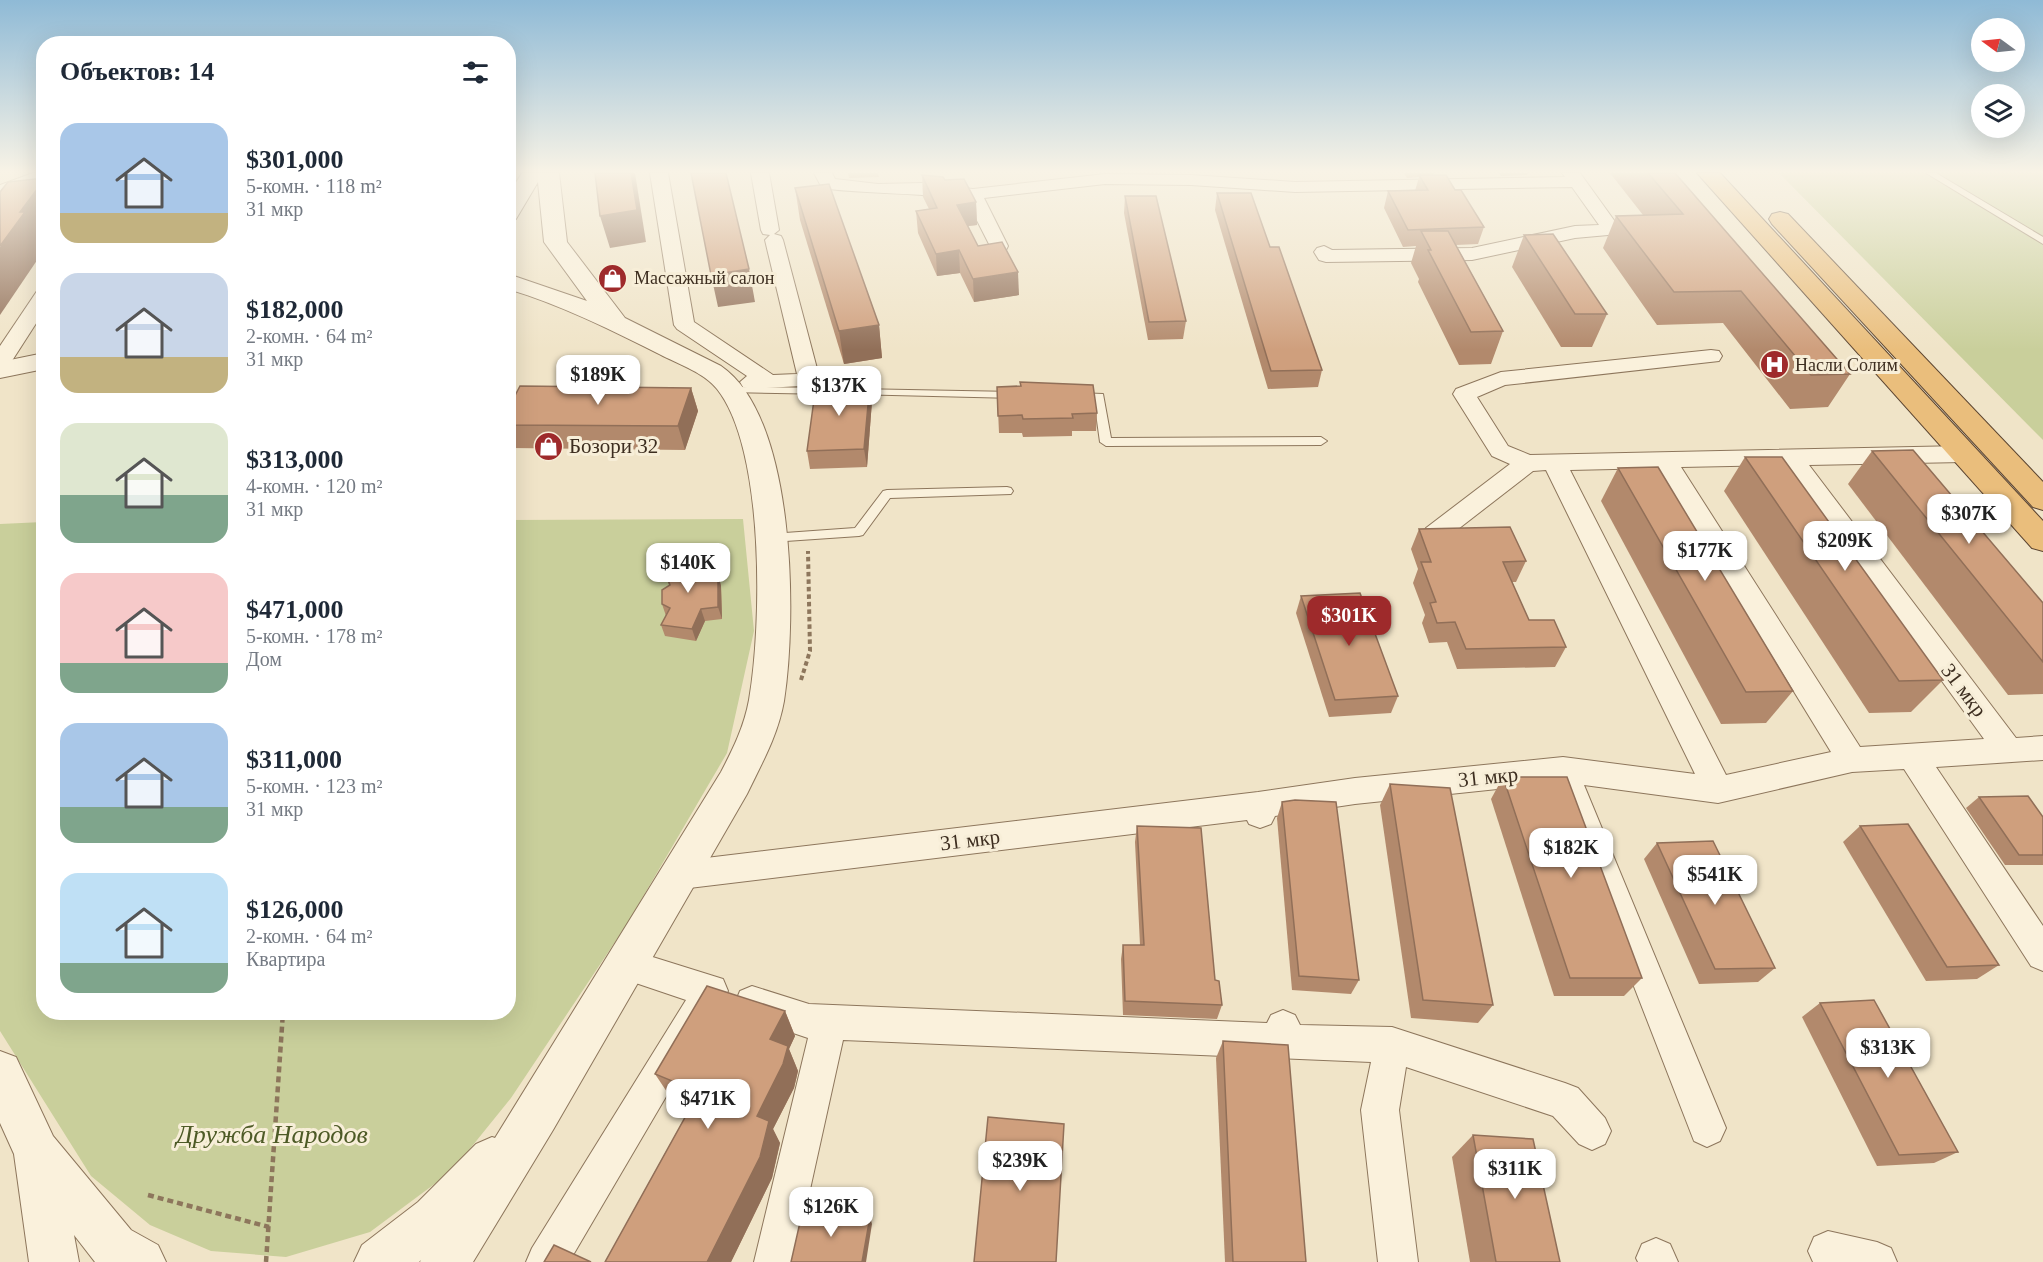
<!DOCTYPE html>
<html lang="ru">
<head>
<meta charset="utf-8">
<style>
	:root { --surface:#fff; --page:#f2f2f3; --text:#1f2937; --muted:#747a83; --accent:#9e2a2b }
	body { margin:0; font-family:Georgia,serif; background:var(--page); color:var(--text); height:100vh; display:flex; flex-direction:column; font-size:22px; white-space:nowrap }
	* { box-sizing:border-box; margin:0 }
	p { font-size:20px; color:var(--muted) }
	.icon { flex:none; width:33px; height:33px; fill:none; stroke:currentColor; stroke-width:2; stroke-linecap:round; stroke-linejoin:round }
	.map { position:relative; flex:1; overflow:hidden }
	.side { position:absolute; left:36px; top:36px; width:480px; height:984px; display:flex; flex-direction:column; background:var(--surface); border-radius:24px; box-shadow:0 6px 24px #0002 }
	.side>* { flex:none }
	.needle { width:39px; rotate:285deg }
	.buttons { position:absolute; left:1971px; top:18px; display:grid; gap:12px }
	.buttons a { display:grid; place-items:center; width:54px; height:54px; border-radius:50%; background:var(--surface); box-shadow:0 6px 24px #0002; font-size:30px }
	.price { position:absolute; translate:-50% -51px; padding:0 14px; border-radius:12px; background:#fff; color:#222; font-size:20px; line-height:39px; filter:drop-shadow(0 2px 3px #0008) }
	.price::after { content:''; position:absolute; left:50%; top:36px; width:18px; height:14px; margin-left:-9px; background:inherit; clip-path:polygon(0 0,100% 0,50% 100%) }
	.price.on { background:var(--accent); color:#fff }
	ul { padding:0; list-style:none }
	li { display:flex; align-items:center; gap:18px; height:150px; padding:0 24px }
	li span { display:grid; place-items:center; flex:none; width:168px; height:120px; border-radius:18px; color:#555 }
	li>.icon { margin-inline-start:auto }
	span .icon { width:72px; height:72px; fill:#fffc; stroke-width:1 }
	li b { font-size:26px }
	h2 { display:flex; justify-content:space-between; align-items:center; height:72px; padding:0 24px; font-size:26px }
	.map>svg:first-child { display:block }
</style>
</head>
<body>
<div class="map">
<svg width="2043" height="1262" viewBox="0 0 2043 1262">
	<rect width="100%" height="100%" fill="#f0e4c8"/>
	<!-- green -->
	<g fill="#c9cf9b">
		<path d="M1779,173H2043V440Z"/>
		<path d="M743,519L754,631L727,753L627,924L511,1098L452,1171L370,1232L286,1257L211,1251L150,1225L91,1176L0,1031V524L43,522L44,1012H508L509,520Z"/>
	</g>
	<g fill="none" stroke-linecap="round" stroke-linejoin="round">
		<defs>
			<g id="service">
				<path d="M1926,173H1936L2043,237V244Z"/>
				<path d="M732,387L832,388L837,391L832,394L728,392V388Z"/>
				<path d="M855,389L1015,392L1021,395L1015,398L851,394L850,392Z"/>
				<path d="M1077,393L1103,394L1111,438L1321,437L1327,441L1321,445L1106,446L1100,442L1094,399L1073,398V394Z"/>
				<path d="M1007,487L1011,488L1013,491L1011,494L890,498L863,535L859,536L771,542L765,538L771,534L855,528L883,491L887,490Z"/>
			</g>
			<g id="minor">
				<path d="M33,173H44V181L0,196V185Z"/>
				<path d="M650,173H668L694,322L773,375L797,374L765,240L770,235L763,234L761,230L751,173H769L779,230L774,234L781,236L783,240L820,380L817,385L751,389L743,387L740,382L747,376L677,329L674,325Z"/>
				<path d="M814,173H832L835,179L878,184L922,183L973,189L1105,174L1191,175L1295,182L1565,177L1562,173H1580L1621,230L1619,234L1575,238L1472,260L1326,262L1319,260L1314,252L1317,248L1324,246L1332,250L1472,248L1575,226L1599,225L1572,187L1295,192L1191,185L1105,184L984,198L1008,246L1006,250H992L990,246L966,199C920,193 874,194 828,189L822,188Z"/>
				<path d="M44,289V311L8,367L0,368V346L37,291Z"/>
				<path d="M1711,350L1719,351L1722,356L1719,361L1505,385L1477,397L1508,446L1530,455L1963,446L1971,449L1975,454L1971,459L1963,462L1809,465L2016,738L2043,736V760L1936,767L2043,926V971L2031,966L1904,769L1852,772L1718,803L1584,785L1726,1128L1720,1141L1707,1147L1694,1141L1555,783L1355,804L1275,816L1271,824L1260,828L1249,824L1247,820L681,889L670,885L665,875L670,865L681,861L1258,792L1355,778L1563,757L1695,774L1546,470L1533,471L1444,540L1435,543L1426,540L1423,534L1426,528L1510,464L1492,456L1453,394L1456,389L1501,372ZM1785,465L1984,739L1860,747L1681,467ZM1657,468L1831,752L1726,775L1570,470Z"/>
				<path d="M627,949L723,979L728,991L569,1262H526L532,1248L686,1000L615,976L610,965L615,954Z"/>
				<path d="M752,986L809,1004L1267,1023L1271,1015L1283,1010L1295,1015L1300,1025L1392,1027L1565,1083L1578,1088L1605,1118L1611,1131L1605,1144L1592,1150L1579,1144L1553,1116L1406,1067L1399,1110L1418,1262H1378L1361,1110L1371,1062L843,1040L794,1262H754L808,1038L740,1015L735,1003L740,991Z"/>
				<path d="M1828,1231L1877,1242L1891,1248L1897,1262H1813L1808,1251L1814,1237Z"/>
				<path d="M1656,1238L1670,1244L1678,1262H1638L1636,1258L1642,1244Z"/>
			</g>
			<g id="tertiary">
				<path d="M522,173H559L567,242L625,318L721,366C796,417 797,618 784,701C778,735 762,763 747,794L553,1130L473,1262H420L421,1260L419,1262H354L362,1245L418,1202L476,1144L492,1137L495,1138L721,772C733,749 744,727 749,700C762,626 765,449 717,389C704,373 681,365 663,356C613,331 562,305 508,289V274L587,301L544,242L538,182L516,219L508,221V195Z"/>
				<path d="M44,353V369L0,378V362Z"/>
				<path d="M0,1051L16,1057L53,1136L131,1230L158,1245L166,1262H95L74,1235L79,1262H29L14,1154L0,1123Z"/>
			</g>
			<g id="trunk">
				<path d="M1697,173H1720L2043,521V551L2032,548Z"/>
				<path d="M1780,212L1788,214L2043,482V510L2033,507L1772,224L1769,219L1772,214Z"/>
			</g>
		</defs>
		<!-- service casing -->
		<use href="#service" stroke="#8d765c" stroke-width="2"/>
		<!-- minor casing -->
		<use href="#minor" stroke="#8d765c" stroke-width="2"/>
		<!-- tertiary casing -->
		<use href="#tertiary" stroke="#8d765c" stroke-width="2"/>
		<!-- trunk casing -->
		<use href="#trunk" stroke="#5b4430" stroke-width="2"/>
		<!-- path-far1 -->
		<path stroke="#8d765c" stroke-width="4" stroke-dasharray="4.5 3" stroke-linecap="butt" d="M801,680L810,651L808,551"/>
		<!-- path -->
		<g stroke="#8d765c" stroke-width="4.5" stroke-dasharray="6 4" stroke-linecap="butt">
			<path d="M148,1195L269,1227"/>
			<path d="M266,1262L283,1012"/>
		</g>
		<!-- service -->
		<use href="#service" fill="#faf1dc" fill-rule="evenodd"/>
		<!-- minor -->
		<use href="#minor" fill="#faf1dc" fill-rule="evenodd"/>
		<!-- tertiary -->
		<use href="#tertiary" fill="#faf1dc" fill-rule="evenodd"/>
		<!-- trunk -->
		<use href="#trunk" fill="#eabe7c" fill-rule="evenodd"/>
	</g>
	<!-- wall -->
	<g fill="#b2896c">
		<path d="M848,173H878L879,177L849,178Z"/>
		<path d="M1404,173H1434L1433,175L1455,190L1484,227L1478,244L1456,245L1503,331L1491,364L1459,365L1418,282L1419,279L1411,263L1416,246L1403,247L1384,208L1388,191H1415L1419,177L1407,178Z"/>
		<path d="M1499,173H1528L1527,175L1501,176Z"/>
		<path d="M1610,173H1675L1850,374L1828,407L1790,409L1723,323L1657,325L1603,248L1616,216L1643,215Z"/>
		<path d="M922,175L945,180L976,202L977,225L968,226L978,246L1019,295L974,302L960,273L937,276L918,233L916,211L929,209L923,197Z"/>
		<path d="M795,188L879,325L882,358L844,364L800,220Z"/>
		<path d="M1217,193L1270,247L1322,370L1318,387L1268,389L1215,210Z"/>
		<path d="M1125,196L1186,321L1183,339L1148,340L1124,213Z"/>
		<path d="M1524,235L1607,314L1592,347H1561L1512,267Z"/>
		<path d="M870,383L872,401L867,467L810,469L807,451Z"/>
		<path d="M997,387L1097,413L1096,431H1072V436L1023,437L1022,433H999Z"/>
		<path d="M691,388L698,411L685,450L511,448L508,443V409Z"/>
		<path d="M1872,451L2043,603V694L2008,695L1848,484Z"/>
		<path d="M1745,457L1943,680L1911,712L1869,713L1724,491Z"/>
		<path d="M1618,468L1793,691L1766,723L1721,724L1601,501Z"/>
		<path d="M1419,529L1526,561L1516,582H1512L1529,620L1566,647L1555,667L1457,669L1447,642L1429,643L1422,623L1425,615L1413,583L1418,569L1411,549Z"/>
		<path d="M664,569L701,576L718,574L721,586L722,619L705,621L696,641L665,636L661,625L666,616L662,604L669,585Z"/>
		<path d="M1301,596L1398,696L1391,713L1329,717L1296,613Z"/>
		<path d="M1503,777L1642,978L1624,996H1554L1491,799Z"/>
		<path d="M1390,784L1493,1005L1478,1023L1411,1018L1380,805Z"/>
		<path d="M1979,797L2043,817V865H2005L1966,808Z"/>
		<path d="M1282,802L1359,980L1351,994L1292,990L1277,818Z"/>
		<path d="M1137,826L1215,980L1222,1005L1217,1019L1123,1015L1121,959L1123,945H1140L1135,842Z"/>
		<path d="M1860,826L1999,965L1977,979L1926,981L1843,842Z"/>
		<path d="M1657,843L1775,968L1758,982L1699,984L1644,859Z"/>
		<path d="M1820,1003L1958,1152L1934,1163L1877,1166L1802,1017Z"/>
		<path d="M785,1011L795,1036L789,1049L798,1071L794,1088L773,1129L780,1143L772,1178L731,1262H605L691,1106L671,1098L655,1074Z"/>
		<path d="M1223,1041L1306,1262H1225L1216,1058Z"/>
		<path d="M1473,1135L1560,1262H1470L1452,1157Z"/>
	</g>
	<!-- shaded-wall -->
	<g fill="#916f58">
		<path d="M631,173H635L646,242L610,248L600,216Z"/>
		<path d="M44,180V250L0,315V247L20,212Z"/>
		<path d="M976,202L977,225L958,227L957,205Z"/>
		<path d="M959,250L960,273L937,276L936,254Z"/>
		<path d="M749,269L755,302L718,307L711,275Z"/>
		<path d="M1018,272L1019,295L974,302L973,279Z"/>
		<path d="M879,325L882,358L844,364L839,331Z"/>
		<path d="M870,383L872,401L867,467L864,449Z"/>
		<path d="M691,388L698,411L685,450L678,426Z"/>
		<path d="M718,574L721,586L722,619L718,607Z"/>
		<path d="M701,609L705,621L696,641L692,629Z"/>
		<path d="M785,1011L795,1036L789,1049L798,1071L794,1088L773,1129L780,1143L772,1178L731,1262H707L770,1039Z"/>
		<path d="M870,1217L872,1224L866,1262H862Z"/>
	</g>
	<!-- building -->
	<g fill="#cf9f7d" stroke="#916f58" stroke-width="1.5">
		<path d="M595,173H631L637,210L600,216Z"/>
		<path d="M691,173H726L749,269L711,275Z"/>
		<path d="M1648,173H1675L1850,374L1811,375L1741,291L1674,292L1616,216L1683,214Z"/>
		<path d="M922,175L943,177L945,180L964,179L976,202L957,205L978,246L1002,242L1018,272L973,279L959,250L936,254L916,211L937,208Z"/>
		<path d="M1419,175H1446L1455,190H1461L1484,227L1408,230L1388,191L1428,190Z"/>
		<path d="M44,178V180L20,212H25L0,246V192L8,182Z"/>
		<path d="M829,184L879,325L839,331L795,188Z"/>
		<path d="M1217,193H1251L1270,247H1279L1322,370L1271,371Z"/>
		<path d="M1125,196H1156L1186,321L1149,322Z"/>
		<path d="M1421,231H1448L1503,331L1471,332L1428,250H1431Z"/>
		<path d="M1553,234L1607,314H1575L1524,235Z"/>
		<path d="M1020,382L1093,385L1097,413L1072,414L1073,418L1023,419L1022,415L998,416L997,387L1021,386Z"/>
		<path d="M870,383L864,449L807,451L816,385Z"/>
		<path d="M520,386L691,388L678,426L508,425V409Z"/>
		<path d="M1913,450L2043,603V662L1872,451Z"/>
		<path d="M1745,457H1782L1943,680L1899,681Z"/>
		<path d="M1658,467L1793,691L1746,692L1618,468Z"/>
		<path d="M1510,527L1526,561L1503,562L1529,620H1554L1566,647L1466,649L1455,622L1437,623L1430,603L1436,602L1421,562H1431L1419,529Z"/>
		<path d="M693,559L701,576L718,574V607L701,609L692,629L661,625L670,608L662,604V590L670,585L664,569Z"/>
		<path d="M1360,593L1398,696L1335,700L1301,596Z"/>
		<path d="M1503,777H1567L1642,978H1570Z"/>
		<path d="M1390,784L1450,788L1493,1005L1423,1000Z"/>
		<path d="M2028,796L2043,817V855H2019L1979,797Z"/>
		<path d="M1295,800L1336,802L1359,980L1299,976L1282,802Z"/>
		<path d="M1908,824L1999,965L1947,967L1860,826Z"/>
		<path d="M1137,826L1201,828L1215,980L1219,981L1222,1005L1125,1001L1123,945H1144Z"/>
		<path d="M1713,841L1775,968L1715,969L1657,843Z"/>
		<path d="M707,986L785,1011L770,1039L788,1046L783,1064L757,1116L769,1121L760,1157L707,1262H605L699,1092L655,1074Z"/>
		<path d="M1874,1000L1958,1152L1899,1155L1820,1003Z"/>
		<path d="M1223,1041L1288,1045L1306,1262H1233Z"/>
		<path d="M988,1117L1064,1124L1056,1262H974Z"/>
		<path d="M1473,1135L1533,1139L1560,1262H1496Z"/>
		<path d="M803,1209L870,1217L862,1262H791Z"/>
		<path d="M554,1245L591,1262H544Z"/>
	</g>
	<!-- sky -->
	<linearGradient id="sky" x2="0" y2="1"><stop stop-color="#8fbad6"/><stop offset="0.49" stop-color="#f8f3e6"/><stop offset="1" stop-color="#f8f3e6" stop-opacity="0"/></linearGradient>
	<rect width="2043" height="350" fill="url(#sky)"/>
	<!-- icons -->
	<defs>
		<symbol id="shop-disc" viewBox="-11 -11 22 22"><circle r="9.5" fill="#9e2a2b" stroke="#f7eed8"/><path d="M-5-2.5h2.3a2.7 3.5 0 0 1 5.4 0H5L5.5 6h-11ZM-1.5-2.5h3a1.5 2.3 0 0 0-3 0Z" fill="#fff"/></symbol>
		<symbol id="hospital-disc" viewBox="-11 -11 22 22"><circle r="9.5" fill="#9e2a2b" stroke="#f7eed8"/><path d="M-5-5h3v3.5h4V-5h3V5h-3V1.5h-4V5h-3Z" fill="#fff"/></symbol>
	</defs>
	<g fill-rule="evenodd">
		<use href="#shop-disc" x="596" y="262" width="33" height="33"/>
		<use href="#hospital-disc" x="1758" y="348" width="33" height="33"/>
		<use href="#shop-disc" x="532" y="430" width="33" height="33"/>
	</g>
	<g text-anchor="middle" stroke-width="6" stroke-linejoin="round" paint-order="stroke">
		<!-- far-poi labels -->
		<g font-size="18" fill="#3d2e20" stroke="#f7eed8" text-anchor="start">
			<text x="634" y="284">Массажный салон</text>
			<text x="1795" y="371">Насли Солим</text>
		</g>
		<!-- poi labels -->
		<g font-size="21" fill="#3d2e20" stroke="#f7eed8" text-anchor="start">
			<text x="569" y="453">Бозори 32</text>
		</g>
		<!-- street labels -->
		<g font-size="21" fill="#3d2e20" stroke="#f7eed8">
			<text transform="translate(1964 690) rotate(53)" y="7">31 мкр</text>
			<text transform="translate(1488 777) rotate(-6)" y="7">31 мкр</text>
			<text transform="translate(970 840) rotate(-7)" y="7">31 мкр</text>
		</g>
		<!-- near-park labels -->
		<g font-size="26" font-style="italic" fill="#4d5a26" stroke="#f7eed8">
			<text x="272" y="1143">Дружба Народов</text>
		</g>
	</g>
</svg>
<div class="buttons">
<a><svg class="needle" viewBox="-14 -14 28 28"><path d="M0-13l5 13h-10z" fill="#e53935"/><path d="M0 13l5-13h-10z" fill="#747a83"/></svg></a>
<a><svg class="icon" aria-label="layers" viewBox="0 0 24 24"><path d="M12 4l9 5-9 5-9-5zM3 14l9 5 9-5"/></svg></a>
</div>
<b class="price" style="left:598px;top:406px">$189K</b>
<b class="price" style="left:839px;top:417px">$137K</b>
<b class="price" style="left:1969px;top:545px">$307K</b>
<b class="price" style="left:1845px;top:572px">$209K</b>
<b class="price" style="left:1705px;top:582px">$177K</b>
<b class="price" style="left:688px;top:594px">$140K</b>
<b class="price on" style="left:1349px;top:647px">$301K</b>
<b class="price" style="left:1571px;top:879px">$182K</b>
<b class="price" style="left:1715px;top:906px">$541K</b>
<b class="price" style="left:1888px;top:1079px">$313K</b>
<b class="price" style="left:708px;top:1130px">$471K</b>
<b class="price" style="left:1020px;top:1192px">$239K</b>
<b class="price" style="left:1515px;top:1200px">$311K</b>
<b class="price" style="left:831px;top:1238px">$126K</b>
<section class="side">
<h2>Объектов: 14<svg class="icon" aria-label="filters" viewBox="0 0 24 24"><path d="M4 7h16M4 17h16"/><circle cx="9" cy="7" r="2"/><circle cx="15" cy="17" r="2"/></svg></h2>
<ul>
<li><span style="background:linear-gradient(#a9c7e8 75%,#c2b280 0)"><svg class="icon" aria-label="home" viewBox="0 0 24 24"><path d="M3 11l9-7 9 7M6 9v11h12V9"/></svg></span><div><b>$301,000</b><p>5-комн. · 118 m²</p><p>31 мкр</p></div></li>
<li><span style="background:linear-gradient(#c9d6e8 70%,#c2b280 0)"><svg class="icon" aria-label="home" viewBox="0 0 24 24"><path d="M3 11l9-7 9 7M6 9v11h12V9"/></svg></span><div><b>$182,000</b><p>2-комн. · 64 m²</p><p>31 мкр</p></div></li>
<li><span style="background:linear-gradient(#dfe7d0 60%,#7fa58c 0)"><svg class="icon" aria-label="home" viewBox="0 0 24 24"><path d="M3 11l9-7 9 7M6 9v11h12V9"/></svg></span><div><b>$313,000</b><p>4-комн. · 120 m²</p><p>31 мкр</p></div></li>
<li><span style="background:linear-gradient(#f6c9c9 75%,#7fa58c 0)"><svg class="icon" aria-label="home" viewBox="0 0 24 24"><path d="M3 11l9-7 9 7M6 9v11h12V9"/></svg></span><div><b>$471,000</b><p>5-комн. · 178 m²</p><p>Дом</p></div></li>
<li><span style="background:linear-gradient(#a9c7e8 70%,#7fa58c 0)"><svg class="icon" aria-label="home" viewBox="0 0 24 24"><path d="M3 11l9-7 9 7M6 9v11h12V9"/></svg></span><div><b>$311,000</b><p>5-комн. · 123 m²</p><p>31 мкр</p></div></li>
<li><span style="background:linear-gradient(#bfe0f5 75%,#7fa58c 0)"><svg class="icon" aria-label="home" viewBox="0 0 24 24"><path d="M3 11l9-7 9 7M6 9v11h12V9"/></svg></span><div><b>$126,000</b><p>2-комн. · 64 m²</p><p>Квартира</p></div></li>
</ul>
</section>
</div>
</body>
</html>
